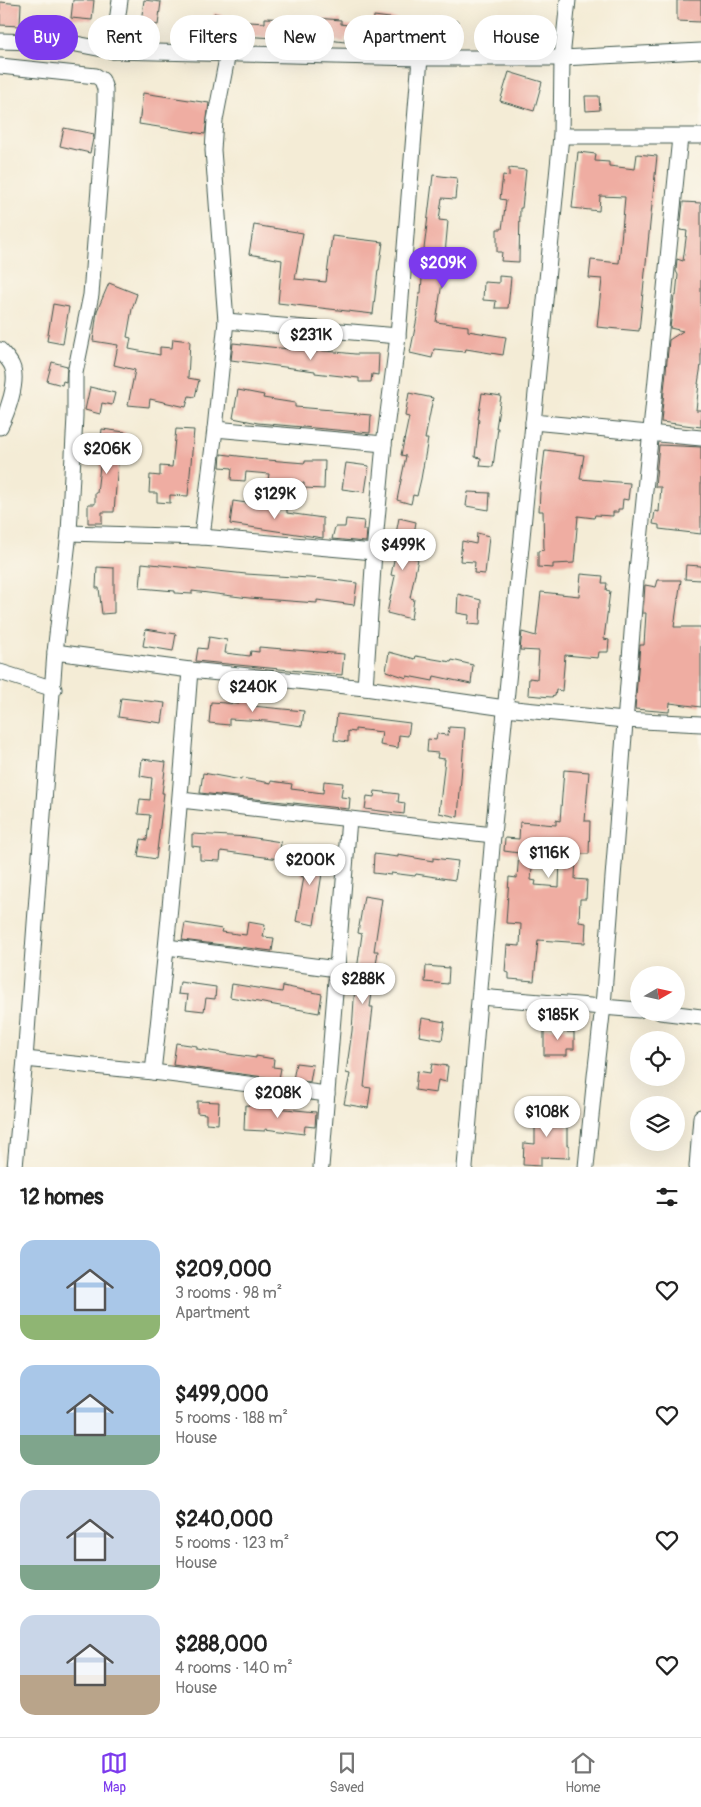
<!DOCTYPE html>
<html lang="en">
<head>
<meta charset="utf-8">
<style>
	:root { --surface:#fff; --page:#f6f6f6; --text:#222; --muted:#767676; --line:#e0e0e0; --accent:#7c3aed }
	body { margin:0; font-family:Pangolin,sans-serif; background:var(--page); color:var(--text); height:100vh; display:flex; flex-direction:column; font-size:19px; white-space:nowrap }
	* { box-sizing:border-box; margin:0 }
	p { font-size:16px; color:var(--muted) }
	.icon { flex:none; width:28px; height:28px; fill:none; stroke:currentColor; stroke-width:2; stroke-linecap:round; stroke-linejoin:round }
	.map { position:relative; height:1167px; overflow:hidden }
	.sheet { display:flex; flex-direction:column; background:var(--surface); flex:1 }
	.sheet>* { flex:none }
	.banner { position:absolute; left:15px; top:15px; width:671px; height:45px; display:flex; gap:10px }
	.needle { width:32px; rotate:81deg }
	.buttons { position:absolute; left:630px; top:966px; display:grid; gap:10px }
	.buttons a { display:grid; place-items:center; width:55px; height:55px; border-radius:50%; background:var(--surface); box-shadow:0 5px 20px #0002; font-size:25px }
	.price { position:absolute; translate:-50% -42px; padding:0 11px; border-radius:18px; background:#fff; color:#222; font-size:16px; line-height:32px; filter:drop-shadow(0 1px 2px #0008) }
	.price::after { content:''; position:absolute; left:50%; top:30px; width:15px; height:11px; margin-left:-8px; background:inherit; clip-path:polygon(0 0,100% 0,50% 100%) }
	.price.active { background:var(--accent); color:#fff }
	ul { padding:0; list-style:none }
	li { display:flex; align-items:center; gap:15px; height:125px; padding:0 20px }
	li span { display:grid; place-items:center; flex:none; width:140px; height:100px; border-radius:15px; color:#555 }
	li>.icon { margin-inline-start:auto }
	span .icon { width:60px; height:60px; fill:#fffc; stroke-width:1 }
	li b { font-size:21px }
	h2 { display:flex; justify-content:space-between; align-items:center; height:60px; padding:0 20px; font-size:21px }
	.pill { padding:0 18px; border-radius:22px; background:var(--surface); box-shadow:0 5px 20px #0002; font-size:18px; line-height:45px }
	.pill.active { background:var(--accent); color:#fff }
	.tab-bar { display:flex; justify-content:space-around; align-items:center; height:70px; border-top:1px solid var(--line); background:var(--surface); font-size:14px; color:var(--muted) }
	.tab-bar a { display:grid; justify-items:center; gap:2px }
	.tab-bar .active { color:var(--accent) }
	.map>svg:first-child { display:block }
</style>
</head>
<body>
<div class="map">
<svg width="701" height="1167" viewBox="0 0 701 1167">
	<rect width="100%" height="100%" fill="#fbf7ec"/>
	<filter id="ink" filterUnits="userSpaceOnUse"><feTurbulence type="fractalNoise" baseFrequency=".02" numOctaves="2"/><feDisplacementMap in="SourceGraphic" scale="10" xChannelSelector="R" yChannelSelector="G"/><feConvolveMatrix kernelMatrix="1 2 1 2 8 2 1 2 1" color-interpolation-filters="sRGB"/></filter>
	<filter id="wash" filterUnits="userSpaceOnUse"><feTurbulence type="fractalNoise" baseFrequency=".0096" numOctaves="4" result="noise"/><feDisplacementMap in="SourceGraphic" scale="20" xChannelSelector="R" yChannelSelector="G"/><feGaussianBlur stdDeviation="1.12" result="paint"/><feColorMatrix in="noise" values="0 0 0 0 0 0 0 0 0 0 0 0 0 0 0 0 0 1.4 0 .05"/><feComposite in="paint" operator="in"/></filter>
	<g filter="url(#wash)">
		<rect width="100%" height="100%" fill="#f4ecd6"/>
		<g id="blocks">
			<!-- building -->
			<g fill="#efada2" fill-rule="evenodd">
				<path d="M73,0H94L92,20L71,18Z"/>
				<path d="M144,0L161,2L158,25L141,22Z"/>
				<path d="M677,0H701V22L677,21Z"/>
				<path d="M0,2L21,4L20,26L0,25Z"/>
				<path d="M214,13L235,19V21L265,23V18L288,19V21L316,24V18L341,20V24L373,29L374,16L397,19L395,32L403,33L402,45L345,38V42L295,36V39L239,36L238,40L200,34L202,19L213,21Z"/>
				<path d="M519,17L536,18L534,40L517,38Z"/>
				<path d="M437,19L459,21L456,46L428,43L429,32H436Z"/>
				<path d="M509,72L542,82L534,111L500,101Z"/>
				<path d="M143,93L209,103L205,134L139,124Z"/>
				<path d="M585,96H599L600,110L586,111Z"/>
				<path d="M64,128L94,134L90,153L60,146Z"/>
				<path d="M578,152L596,154L595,161L609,162V166L635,169L637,154L657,156L639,331L597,327L602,279L589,278L591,260L619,263L625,197L600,196L599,211L572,208Z"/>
				<path d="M509,168L526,170L522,208H520L519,262L501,261L502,252H497V229H502L506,200L500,199L503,175L509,176Z"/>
				<path d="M433,175L457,178L455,199L442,198L439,220L448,221L443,276L436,322L468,326V331L506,337L503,355L466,349L465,352L434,349L432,358L410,353L418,313H417L419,293H421L424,249Z"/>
				<path d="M683,202L701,203V365L698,384H699L696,410H701V427L661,422L669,340L683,331L670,328L674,296H676L678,275L676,271L677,259L683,261L687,231L680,230Z"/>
				<path d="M254,225L303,233L295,279L326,282L332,236L383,242L379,270H378L373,314L278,303L282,260L249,254Z"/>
				<path d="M499,276L511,277L508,308H495L496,301L483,300L484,282L499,283Z"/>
				<path d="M109,283L137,294L132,309L127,337L131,338L129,349L160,355V347L172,348L173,339L190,341L188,378L199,380L195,397L189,396L186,407L150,399L149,407L128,405L135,370L114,365L118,345L93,341L97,311Z"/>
				<path d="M53,304L69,307L63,344L47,341Z"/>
				<path d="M233,343L317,352V350L355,354H379L378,375L372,374L371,382H359V378L315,373V371L231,360Z"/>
				<path d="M52,362L67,366L66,382L63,381L62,385L47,381Z"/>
				<path d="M90,387L115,393L112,405L102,403L100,414L85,410Z"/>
				<path d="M238,390L264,395L263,398L295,403V407L332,410V412L371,415L370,433L258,423L233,418Z"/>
				<path d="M409,393L433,398L425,439H428L421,479L417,496L413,495L411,504L397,500L406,456L401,455L409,417L405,416Z"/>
				<path d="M482,393L501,396L496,428H498L493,467L480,466L481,458L475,457L479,419H478Z"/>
				<path d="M102,429L125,432L123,450H119L114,512H102V523H88V504H95V493H97L102,448L100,447Z"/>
				<path d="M176,429L194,430L188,496L170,495V503L157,502V493H149L150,475L160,476V466L172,467Z"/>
				<path d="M659,445L701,447V534L659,529V525L653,524L655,511L659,512L661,487H655Z"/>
				<path d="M545,450L584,455L580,479L630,483L628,500L623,499L622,509H618V512H613V516L595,515L594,518L578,516L574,563L553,564V568L538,567V551L544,550L543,511H539L540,492Z"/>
				<path d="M221,454L255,458V459L305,463V461H325L324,489L304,488V483L268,480L269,474L246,472L245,481L231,480L232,468L220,467Z"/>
				<path d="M346,463L369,466L365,492L342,489Z"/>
				<path d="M468,492L490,493L489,510L466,506Z"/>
				<path d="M233,501L287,509V513L323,518V538L230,524Z"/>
				<path d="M399,518L416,522L410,557L418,559L410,598L414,599L411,619L387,613L395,576L391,575L397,545L394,544Z"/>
				<path d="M346,519L364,521L363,530H367L366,542L332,539L335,527H345Z"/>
				<path d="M477,533L489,536L485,574L474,573L475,562L460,561L462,541L476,544Z"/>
				<path d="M142,563L246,574L325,579L357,583L354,605L317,600V603L249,598L192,591V594L175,593V591L140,588Z"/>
				<path d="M686,565L701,566V580L685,579Z"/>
				<path d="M97,567L114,568V613L102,614L99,588H96Z"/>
				<path d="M581,574L603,576L602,583H607L606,590L610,591L604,639L609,640L608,652H599L598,658L565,655L562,691L556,690L555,696L551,697L528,695L529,678L537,679L539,651L520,650L522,632L536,636L541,592L579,596Z"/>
				<path d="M658,580H681L674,627H701V707L670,703L669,712L635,709L640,645H644L646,613H643L645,585L656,587Z"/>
				<path d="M458,594L481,600L480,625L468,624L469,615L457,613Z"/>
				<path d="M146,629L176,634L173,651L143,646Z"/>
				<path d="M209,637L227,640L225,653L250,656L251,651L259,652V647L344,654L342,675L196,661L198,648L207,649Z"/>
				<path d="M389,652L415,659L416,656L451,662L452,660L473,665L471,684L434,676L433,681L407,676V678L386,671Z"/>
				<path d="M121,698L165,703L162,723L118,717Z"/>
				<path d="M240,698H252V706L304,711L302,726L266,721L229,719V725L209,723L211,702L239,704Z"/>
				<path d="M337,714L410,723L408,736L399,735L398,748L380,745L382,732L355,729V732L348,731V742L334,740Z"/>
				<path d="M449,727L465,728L458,817L439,813L445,759L437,758L438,753L427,752L428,739L436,740L437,734L448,735Z"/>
				<path d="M142,759L166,762L162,793H164L156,859L138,856L141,839L147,840L150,815L138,814L140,799L150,800L152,778L140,776Z"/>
				<path d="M564,770L589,772L585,821H590L589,854H576L575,879L587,880L586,899H580L579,922L586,923L585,943L538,940L534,981L509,979V973L505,972L507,945L520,946L521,924L506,923L509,877L517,878L519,853L504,851L505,838L519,839L520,822L556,825V820L560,821ZM533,854L560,857L559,887L535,885L536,881L531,880Z"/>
				<path d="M203,773L241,780V778L271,783V781L292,784L291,789L323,793L324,781L343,783L341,797L350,798L349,809L200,793Z"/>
				<path d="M375,791L399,794L398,802L405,803L404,814L365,809L367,796L374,797Z"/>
				<path d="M192,834L249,837L281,842L279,859L221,851L220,861L200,860V847L192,846Z"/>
				<path d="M303,851L325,854L314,925L296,921L304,877L300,876Z"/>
				<path d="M374,854L398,857V855L433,861V858L458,861L455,880L416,874L415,876L391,873V875L373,873Z"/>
				<path d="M364,896L382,899L374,951H378L370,1007H373L364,1087L371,1088L368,1108L344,1104L350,1074L346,1073L352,1031L355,984L362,934L358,933Z"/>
				<path d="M248,922L265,925L263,937L274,938L272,951L182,940L185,923L222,929L221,932L246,935Z"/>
				<path d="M426,966L449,968L448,984L425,982Z"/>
				<path d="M180,982L216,987L215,999L206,998L204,1011L186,1009L188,995L178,994Z"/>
				<path d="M232,984L282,992L283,986L322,994L319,1013L230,997Z"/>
				<path d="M422,1018L445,1022L442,1040L419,1036Z"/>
				<path d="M544,1028H566V1032H574V1049H567V1055H544Z"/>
				<path d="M176,1043L197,1046V1049L256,1058V1056L274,1059L273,1067L281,1068L279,1079L173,1065Z"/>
				<path d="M296,1063L313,1065L310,1082L293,1080Z"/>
				<path d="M432,1064L448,1066L446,1082L438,1080L436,1093L415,1090L417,1071L430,1073Z"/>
				<path d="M197,1101L219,1102L218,1124L206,1123V1114L197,1113Z"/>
				<path d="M245,1105L316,1112L315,1127L305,1126L304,1134L265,1129V1131L244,1130Z"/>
				<path d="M535,1108H561V1125H567V1145H569V1158L541,1157V1166L523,1165L524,1143L535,1144Z"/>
			</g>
		</g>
	</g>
	<g filter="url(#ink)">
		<use href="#blocks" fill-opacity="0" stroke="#3f574c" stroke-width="1"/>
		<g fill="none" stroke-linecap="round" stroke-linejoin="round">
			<defs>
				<g id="street">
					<path d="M0,41L71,43L113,51L420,58H562L701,51"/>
					<path d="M113,51L120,0"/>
					<path d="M0,66L96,76L102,80L105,89V109L91,295L75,373V416L69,533L55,652"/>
					<path d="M561,136H701"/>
					<path d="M226,321L213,150L215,120L228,53"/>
					<path d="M0,350C4,355 10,361 12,366C19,381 7,413 0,427"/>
					<path d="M533,422L701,438"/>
					<path d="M215,429L384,444"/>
					<path d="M69,533L202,537L374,552"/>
					<path d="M202,537L215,429L226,321L398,336"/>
					<path d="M0,672L54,689"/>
					<path d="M365,688L374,552L384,444L398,336L420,58"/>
					<path d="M181,800L493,835"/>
					<path d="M167,947L337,969"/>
					<path d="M480,997L639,1010"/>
					<path d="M660,1012L701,1017"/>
					<path d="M25,1059L153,1072L327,1094"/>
					<path d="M153,1072C168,938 180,804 190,670"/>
					<path d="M15,1167L25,1059L55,652L190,670L365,688L505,708L624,720L701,724"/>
					<path d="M321,1167L349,819"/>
					<path d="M465,1167L493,835L561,136L562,58L568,0"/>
					<path d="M586,1167L595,1076L603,1006L636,581L680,137"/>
					<path d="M697,1167L701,1117"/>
				</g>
			</defs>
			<!-- street casing -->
			<use href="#street" stroke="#3f574c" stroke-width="17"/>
			<!-- street -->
			<use href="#street" stroke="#fff" stroke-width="15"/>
		</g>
	</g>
</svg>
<div class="buttons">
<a><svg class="needle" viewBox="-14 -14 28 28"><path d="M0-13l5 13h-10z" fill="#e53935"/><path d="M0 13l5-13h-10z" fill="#767676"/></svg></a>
<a><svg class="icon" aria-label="locate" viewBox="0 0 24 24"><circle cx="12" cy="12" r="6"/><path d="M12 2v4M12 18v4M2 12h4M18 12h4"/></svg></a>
<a><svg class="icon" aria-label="layers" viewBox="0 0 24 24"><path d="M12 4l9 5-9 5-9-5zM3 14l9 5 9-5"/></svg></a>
</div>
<b class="price active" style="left:443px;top:289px">$209K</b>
<b class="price" style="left:311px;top:361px">$231K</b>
<b class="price" style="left:107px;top:475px">$206K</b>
<b class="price" style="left:275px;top:520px">$129K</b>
<b class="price" style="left:403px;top:571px">$499K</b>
<b class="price" style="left:253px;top:713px">$240K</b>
<b class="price" style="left:549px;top:879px">$116K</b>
<b class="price" style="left:310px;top:886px">$200K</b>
<b class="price" style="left:363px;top:1005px">$288K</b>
<b class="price" style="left:558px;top:1041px">$185K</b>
<b class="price" style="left:278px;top:1119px">$208K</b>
<b class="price" style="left:547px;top:1138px">$108K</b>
<div class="banner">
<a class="pill active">Buy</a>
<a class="pill">Rent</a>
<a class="pill">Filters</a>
<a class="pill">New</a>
<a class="pill">Apartment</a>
<a class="pill">House</a>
</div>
</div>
<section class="sheet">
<h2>12 homes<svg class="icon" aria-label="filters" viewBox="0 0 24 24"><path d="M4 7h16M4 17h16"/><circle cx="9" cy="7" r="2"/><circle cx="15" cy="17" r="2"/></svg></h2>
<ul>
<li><span style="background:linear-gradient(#a9c7e8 75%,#8fb573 0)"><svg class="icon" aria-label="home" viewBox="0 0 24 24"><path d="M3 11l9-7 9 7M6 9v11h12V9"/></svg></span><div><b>$209,000</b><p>3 rooms · 98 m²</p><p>Apartment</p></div><svg class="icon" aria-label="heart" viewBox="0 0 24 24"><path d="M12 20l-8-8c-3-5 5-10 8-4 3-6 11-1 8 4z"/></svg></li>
<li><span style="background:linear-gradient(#a9c7e8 70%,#7fa58c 0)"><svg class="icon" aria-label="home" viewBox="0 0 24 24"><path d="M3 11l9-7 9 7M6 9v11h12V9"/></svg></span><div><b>$499,000</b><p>5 rooms · 188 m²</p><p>House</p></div><svg class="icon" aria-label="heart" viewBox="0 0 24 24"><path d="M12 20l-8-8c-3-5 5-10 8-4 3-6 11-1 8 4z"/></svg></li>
<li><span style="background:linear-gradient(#c9d6e8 75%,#7fa58c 0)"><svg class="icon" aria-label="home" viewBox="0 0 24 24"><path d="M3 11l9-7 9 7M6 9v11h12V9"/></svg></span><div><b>$240,000</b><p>5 rooms · 123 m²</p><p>House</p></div><svg class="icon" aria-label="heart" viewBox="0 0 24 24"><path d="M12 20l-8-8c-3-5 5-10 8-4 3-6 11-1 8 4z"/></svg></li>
<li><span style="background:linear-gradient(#c9d6e8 60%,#b9a48a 0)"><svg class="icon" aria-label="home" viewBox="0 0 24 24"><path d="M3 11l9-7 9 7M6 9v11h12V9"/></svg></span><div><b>$288,000</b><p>4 rooms · 140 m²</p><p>House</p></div><svg class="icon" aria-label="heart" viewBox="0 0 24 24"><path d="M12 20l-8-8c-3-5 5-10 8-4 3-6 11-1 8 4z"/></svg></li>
</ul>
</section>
<nav class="tab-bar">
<a class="active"><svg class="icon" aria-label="map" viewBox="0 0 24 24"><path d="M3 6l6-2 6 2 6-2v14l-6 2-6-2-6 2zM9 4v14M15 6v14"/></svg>Map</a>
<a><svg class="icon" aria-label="saved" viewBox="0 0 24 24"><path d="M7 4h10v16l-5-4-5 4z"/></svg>Saved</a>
<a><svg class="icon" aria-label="home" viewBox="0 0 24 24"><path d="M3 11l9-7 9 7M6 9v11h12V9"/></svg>Home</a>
</nav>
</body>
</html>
